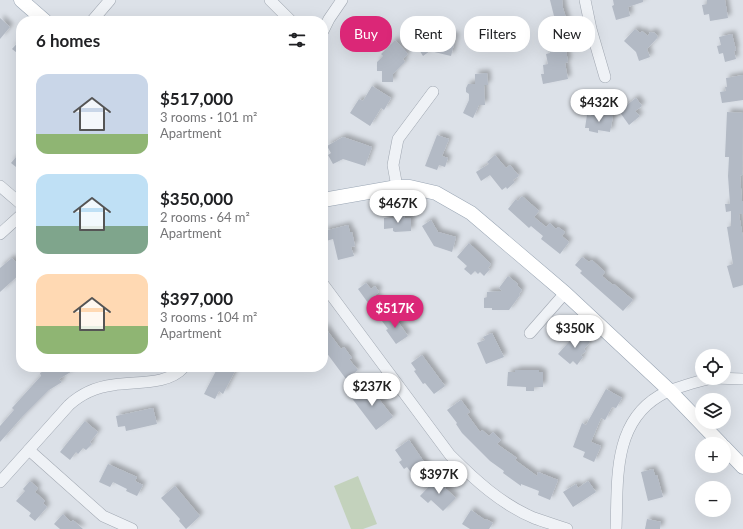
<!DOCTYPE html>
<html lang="en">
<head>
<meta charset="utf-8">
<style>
	:root { --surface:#fff; --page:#f2f2f2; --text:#202124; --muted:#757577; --accent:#db2777 }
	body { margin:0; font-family:Lato,sans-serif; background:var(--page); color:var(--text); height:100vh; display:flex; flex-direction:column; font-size:15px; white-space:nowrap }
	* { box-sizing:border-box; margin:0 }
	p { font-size:13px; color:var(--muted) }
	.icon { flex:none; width:22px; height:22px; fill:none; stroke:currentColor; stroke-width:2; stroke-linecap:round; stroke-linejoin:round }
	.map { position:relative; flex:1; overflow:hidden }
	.sheet { position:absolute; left:16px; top:16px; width:312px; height:356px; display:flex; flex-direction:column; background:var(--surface); border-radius:16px; box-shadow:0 4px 16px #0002 }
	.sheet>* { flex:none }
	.top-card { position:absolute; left:340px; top:16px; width:343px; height:36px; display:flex; gap:8px }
	.buttons { position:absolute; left:695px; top:349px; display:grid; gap:8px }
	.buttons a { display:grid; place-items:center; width:36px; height:36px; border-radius:50%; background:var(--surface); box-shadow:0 4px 16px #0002; font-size:20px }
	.price { position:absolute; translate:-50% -34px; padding:0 9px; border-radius:14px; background:#fff; color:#222; font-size:13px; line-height:26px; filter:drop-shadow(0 1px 2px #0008) }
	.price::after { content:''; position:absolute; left:50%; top:24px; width:12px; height:9px; margin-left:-6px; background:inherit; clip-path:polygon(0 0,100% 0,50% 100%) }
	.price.selected { background:var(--accent); color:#fff }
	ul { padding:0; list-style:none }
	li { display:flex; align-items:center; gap:12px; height:100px; padding:0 20px }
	li span { display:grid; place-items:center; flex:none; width:112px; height:80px; border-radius:12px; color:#555 }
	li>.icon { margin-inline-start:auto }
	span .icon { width:48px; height:48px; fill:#fffc; stroke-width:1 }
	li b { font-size:17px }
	h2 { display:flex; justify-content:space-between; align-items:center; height:48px; padding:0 20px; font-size:17px }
	.pill { padding:0 14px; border-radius:16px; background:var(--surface); box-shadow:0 4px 16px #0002; font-size:14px; line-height:36px }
	.pill.selected { background:var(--accent); color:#fff }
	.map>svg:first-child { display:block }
</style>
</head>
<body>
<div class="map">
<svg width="743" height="529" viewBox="0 0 743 529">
	<defs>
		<filter id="shadow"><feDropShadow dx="3.5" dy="-3.5" stdDeviation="2" flood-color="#0004"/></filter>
	</defs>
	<rect width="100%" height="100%" fill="#dce1e8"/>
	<!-- green -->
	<path fill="#c3d2bc" d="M358,476L377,524L363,529H351L334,486Z"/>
	<!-- building -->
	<g fill="#b3bac5" filter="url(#shadow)">
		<path d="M550,0H562L563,8L569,28L559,31L565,50H566L568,62L565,63L568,79L543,84L541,74H544L543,65L548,64L546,54L550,53L542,24L555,20Z"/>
		<path d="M613,0H643V2L628,7L630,16L616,20L612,6L614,5Z"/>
		<path d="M707,0H725L728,18L710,21L709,14L704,15L702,5L707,4Z"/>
		<path d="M0,18L10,27L0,39Z"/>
		<path d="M635,29L640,33L642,31L648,36L650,32L655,33L658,37L647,49L650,57L639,61L636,52L624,41Z"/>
		<path d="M441,33L456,36L451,56L430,51L423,56L418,48L436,35L440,36Z"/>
		<path d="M732,34L736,50L734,51L736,59L725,62L723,53L719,54L717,46L721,45L719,37Z"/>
		<path d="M21,39V56L12,49Z"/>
		<path d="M395,40L408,54L403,59L405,62L393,74V82H382V71H377V62L383,56L381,54Z"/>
		<path d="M487,73L488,85H484L485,105H479L473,118L463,113L469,100V94L466,92V88L468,84H475V74Z"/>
		<path d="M743,75V100L722,103L720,92L726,91L725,87H727L726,78Z"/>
		<path d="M372,86L391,98L384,110L381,108L370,126L350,113L359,99L363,101Z"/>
		<path d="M636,98L642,106L635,111L640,116L629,125L619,111Z"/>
		<path d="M727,112L743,113L742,176L740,175L742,201H743V214H739L743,238V285L733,288L727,266L733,264L727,227L731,226V211L726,212L725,204H730L728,176L729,157H725Z"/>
		<path d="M591,114L613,116L610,132L598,130V133L589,131V128H585L587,115L591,116Z"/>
		<path d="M437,135L449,139L442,156L448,158L445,167L439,165L437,170L425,166Z"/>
		<path d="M343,137L372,147L365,166L343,159L333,164L328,155L331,153L327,146Z"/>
		<path d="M21,151V171L11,163Z"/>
		<path d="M495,155L506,168L510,165L519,176L513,180L515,182L507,189L506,187L502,190L490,175L481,181L476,172L489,164L487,162Z"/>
		<path d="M522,196L539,211L534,217L546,227L550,223L556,229L558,227L565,232L562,236L569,242L560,254L541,239L543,236L531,226L529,228L508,209L516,199L518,201Z"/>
		<path d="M396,216H405V218H411V231L395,232L393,231V228L384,229V218H396Z"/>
		<path d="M431,220L438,232L456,237L452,252L434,246L422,226Z"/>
		<path d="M348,225L350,232H352L355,246L351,247L354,256L338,260L333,239L326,241L324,231Z"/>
		<path d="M469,243L491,264L488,268L490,269L484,276L480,272L478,274L475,271L471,275L464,269L467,266L457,257Z"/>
		<path d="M582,257L589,262L592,260L605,272L602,276L613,285L614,284L633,300L623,311L580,273L582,271L575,265Z"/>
		<path d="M12,258L21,268V273L0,292V268Z"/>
		<path d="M508,276L518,284L517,285L522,290L519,294L520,295L509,310H492V308H484V298L487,297V292L502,291L499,288Z"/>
		<path d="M366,283L371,289L375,286L379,292L375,295L380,301L371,307L358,289Z"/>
		<path d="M392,313L408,336L396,344L386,330L388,329L382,321Z"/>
		<path d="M323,325L341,349L344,347L352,358L349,359L358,370L346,379L323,348Z"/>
		<path d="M492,333L504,357L486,364L477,343L485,340L483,337Z"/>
		<path d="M579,333L590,342L584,349L586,351L581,355L583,357L577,365L573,361L570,364L558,354L575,335L576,336Z"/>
		<path d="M422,355L445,386L434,394L425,383L423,384L414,371L416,370L411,363Z"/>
		<path d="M51,367H79L59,379L62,382L49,390L22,417L0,442V426L14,410L12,408L41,376L40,373Z"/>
		<path d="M218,367H237L223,394L219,391L215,399L204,394Z"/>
		<path d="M515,370H539V372H543V387H534V391H526V387L507,386L508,372H515Z"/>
		<path d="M368,385L393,417L376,430L351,397Z"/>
		<path d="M606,389L622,398L616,408L612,407L605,420L601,418L591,442L601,446L594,462L583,457L585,452L573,447L582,423L586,425Z"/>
		<path d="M461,400L470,412L467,414L480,432L482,430L489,436L493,432L501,440L497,444L517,458L515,460L537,476L538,472L558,480L550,500L538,495L539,491L521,484V486L503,473L504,471L490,461L462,433L456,424L457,423L447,410Z"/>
		<path d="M153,408L157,424L126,431L125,426L118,427L116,416Z"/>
		<path d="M85,421L98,432L90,442L92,444L86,450L83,448L78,454L76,452L70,460L60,452Z"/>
		<path d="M409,440L429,469L416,479L407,467L404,469L399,462L402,460L395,450Z"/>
		<path d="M108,464L137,477L135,481L143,485L137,496L126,491L127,489L113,482L110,487L99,482Z"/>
		<path d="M653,469L655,475H657L663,497L648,501L641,472Z"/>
		<path d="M438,477L447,485L445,488L456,498L443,511L431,500L428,503L420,496Z"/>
		<path d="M30,481L38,488L35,492L45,501L43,503L47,507L35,521L29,516L31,513L16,501L25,491L23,489Z"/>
		<path d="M588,481L596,492L573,507L563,492L576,484L578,488Z"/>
		<path d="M175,486L200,516L186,529L179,521L180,519L161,498Z"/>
		<path d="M471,510L485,520L486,519L493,523L489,529H470L462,524Z"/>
		<path d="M63,514L71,522L73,520L83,529H60L54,524Z"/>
		<path d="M647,519L661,522L660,529H645Z"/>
	</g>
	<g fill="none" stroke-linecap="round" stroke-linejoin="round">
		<defs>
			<g id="minor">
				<path d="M270,0L291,21"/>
				<path d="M585,0L591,29L605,77"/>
				<path d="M92,21L110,0"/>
				<path d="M323,31L329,19L342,0"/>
				<path d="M0,186L21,204"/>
				<path d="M397,187L393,165L398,139L433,92"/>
				<path d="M0,234L21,215"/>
				<path d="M323,284L450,455C475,480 501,504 534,518C545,522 556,525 567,529"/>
				<path d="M530,333L565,293"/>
				<path d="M714,378L743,379"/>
				<path d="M29,450L103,516L132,529"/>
				<path d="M0,482L69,405C81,394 97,387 113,385C136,381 167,386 184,367"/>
				<path d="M616,529C618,482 612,424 659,396C674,387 694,383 711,378"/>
			</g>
			<g id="major">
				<path d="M21,0L45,21"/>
				<path d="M323,200L397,187H410L436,193L471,213L565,293L670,391L721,444"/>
				<path d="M724,447L743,467"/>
			</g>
		</defs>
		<!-- minor casing -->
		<use href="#minor" stroke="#a1a8b2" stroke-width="12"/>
		<!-- major casing -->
		<use href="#major" stroke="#9aa6b4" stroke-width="15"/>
		<!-- minor -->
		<use href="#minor" stroke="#eff2f6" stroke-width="11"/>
		<!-- major -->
		<use href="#major" stroke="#fff" stroke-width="14"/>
	</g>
</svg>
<div class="buttons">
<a><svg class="icon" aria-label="locate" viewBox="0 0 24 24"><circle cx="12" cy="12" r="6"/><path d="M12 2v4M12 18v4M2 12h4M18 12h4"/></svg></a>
<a><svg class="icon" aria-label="layers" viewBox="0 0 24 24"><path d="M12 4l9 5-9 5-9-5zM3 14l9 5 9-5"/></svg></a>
<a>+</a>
<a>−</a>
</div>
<b class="price" style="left:599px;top:123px">$432K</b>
<b class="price" style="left:398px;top:224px">$467K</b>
<b class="price selected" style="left:395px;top:329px">$517K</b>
<b class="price" style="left:575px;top:349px">$350K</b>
<b class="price" style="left:372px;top:407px">$237K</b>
<b class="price" style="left:439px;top:495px">$397K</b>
<div class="top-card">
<a class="pill selected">Buy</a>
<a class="pill">Rent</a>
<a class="pill">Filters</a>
<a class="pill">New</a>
</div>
<section class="sheet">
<h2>6 homes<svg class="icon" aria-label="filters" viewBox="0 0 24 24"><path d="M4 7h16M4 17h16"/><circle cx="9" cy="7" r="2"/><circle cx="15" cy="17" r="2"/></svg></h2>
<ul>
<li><span style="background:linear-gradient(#c9d6e8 75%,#8fb573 0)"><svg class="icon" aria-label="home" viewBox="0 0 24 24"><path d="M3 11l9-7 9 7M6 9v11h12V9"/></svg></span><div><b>$517,000</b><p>3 rooms · 101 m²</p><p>Apartment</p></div></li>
<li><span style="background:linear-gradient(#bfe0f5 65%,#7fa58c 0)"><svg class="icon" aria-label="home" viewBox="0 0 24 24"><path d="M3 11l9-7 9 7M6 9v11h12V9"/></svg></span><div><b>$350,000</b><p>2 rooms · 64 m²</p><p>Apartment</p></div></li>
<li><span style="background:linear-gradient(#ffd9b3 65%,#8fb573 0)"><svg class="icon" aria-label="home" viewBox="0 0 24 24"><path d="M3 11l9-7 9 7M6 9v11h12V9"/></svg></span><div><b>$397,000</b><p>3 rooms · 104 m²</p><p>Apartment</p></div></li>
</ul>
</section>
</div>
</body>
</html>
